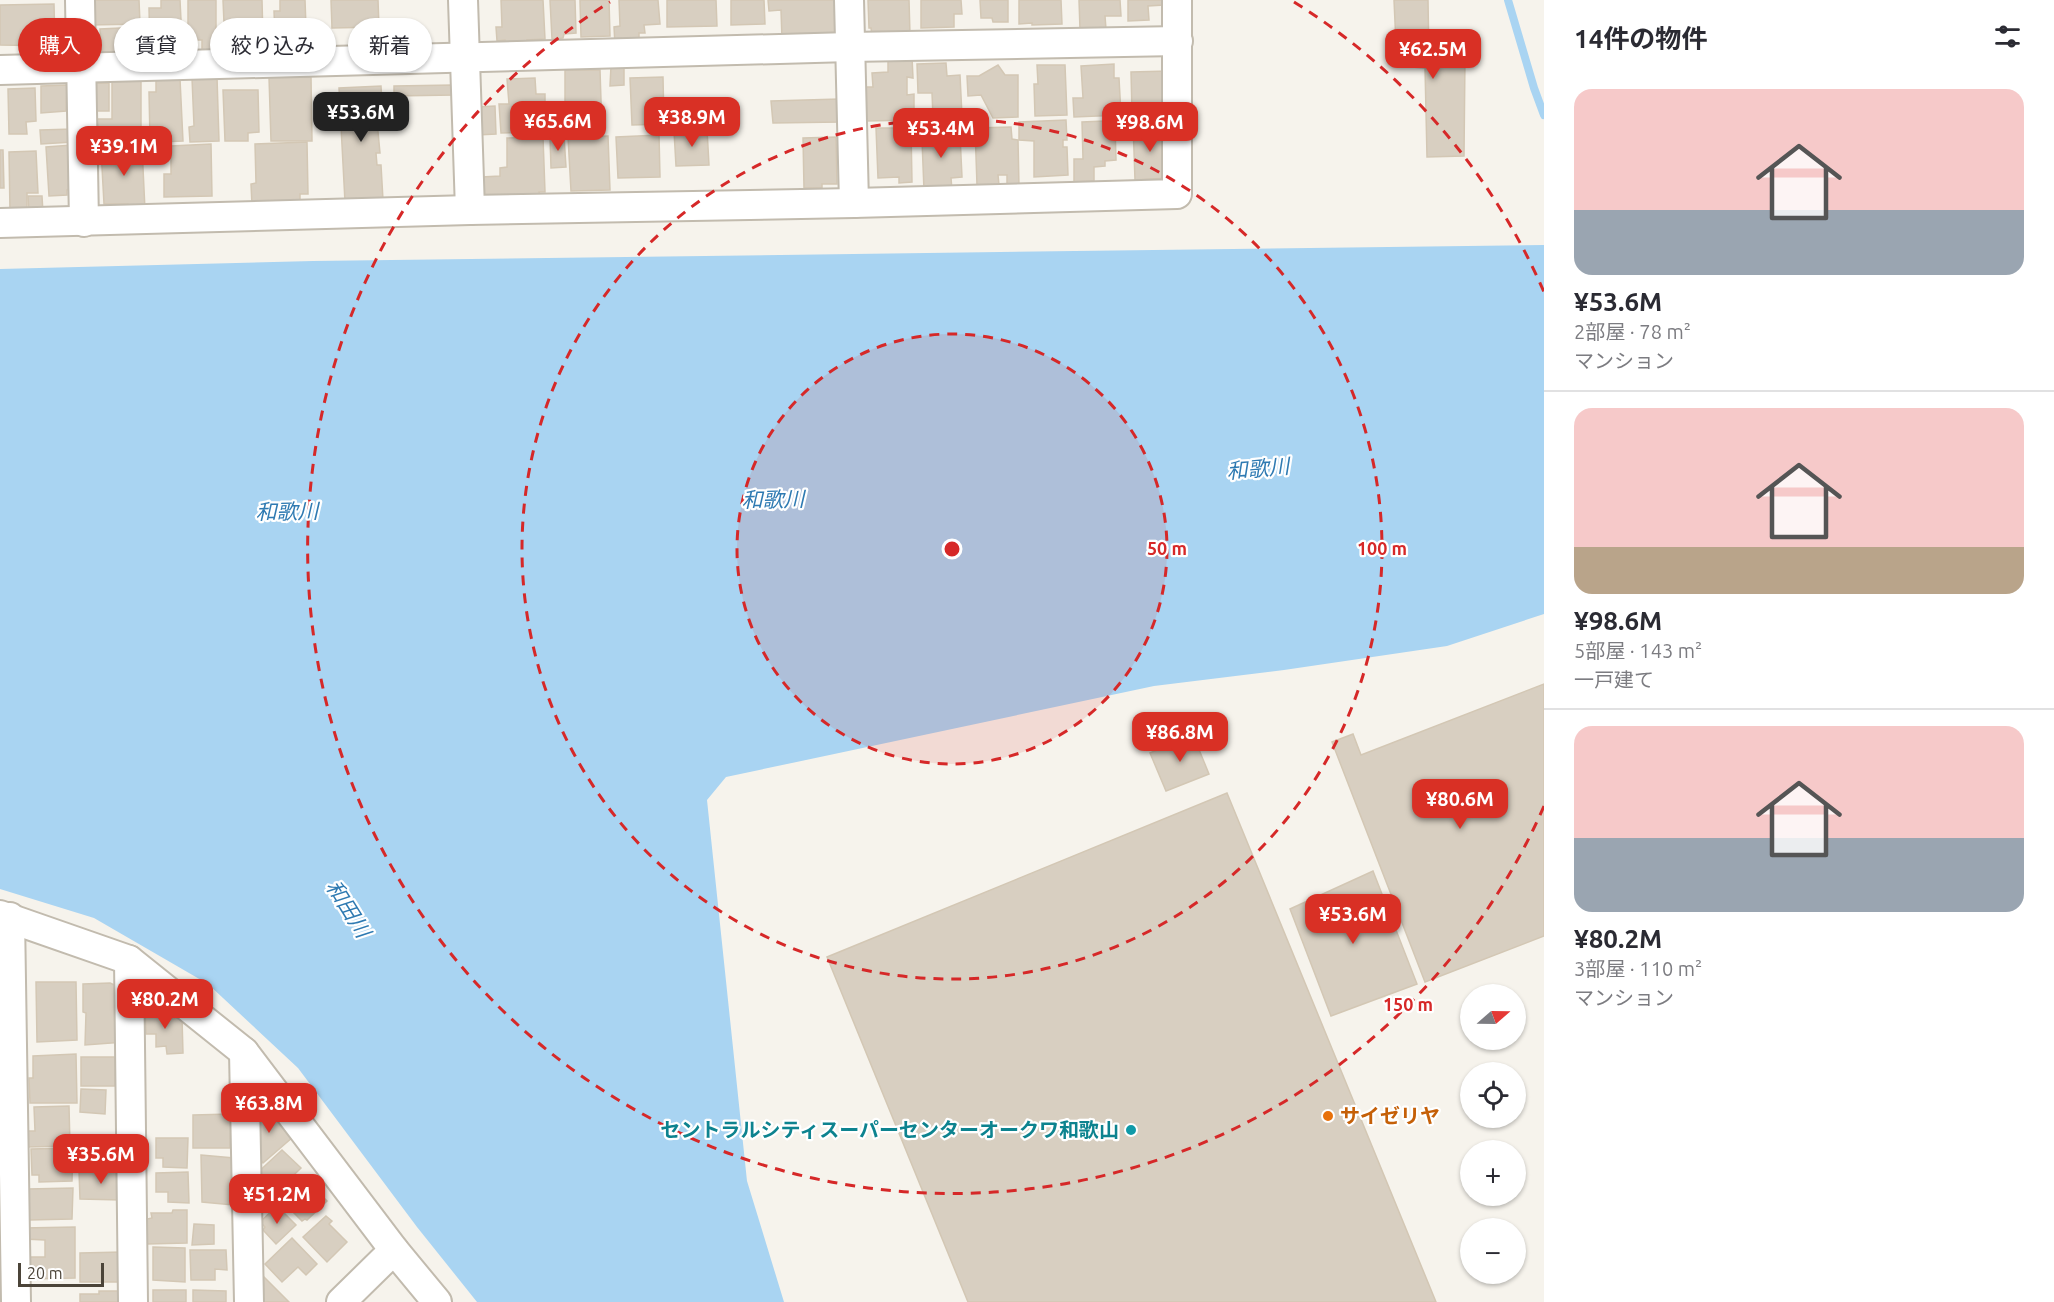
<!DOCTYPE html>
<html lang="ja">
<head>
<meta charset="utf-8">
<style>
	:root { --surface:#fff; --page:#f7f7f7; --text:#2b2b33; --muted:#7c7c81; --line:#e1e1e2; --accent:#d93025 }
	body { margin:0; font-family:Ubuntu,"Noto Sans JP",sans-serif; background:var(--page); color:var(--text); height:100vh; display:flex; flex-direction:column; font-size:22px; white-space:nowrap }
	* { box-sizing:border-box; margin:0 }
	p { font-size:20px; color:var(--muted) }
	.icon { flex:none; width:33px; height:33px; fill:none; stroke:currentColor; stroke-width:2; stroke-linecap:round; stroke-linejoin:round }
	.map { position:relative; flex:1; overflow:hidden }
	.details { display:flex; flex-direction:column; background:var(--surface); width:510px }
	.details>* { flex:none }
	.guide { position:absolute; left:18px; top:18px; width:570px; height:54px; display:flex; gap:12px }
	.needle { width:39px; rotate:70deg }
	.fabs { position:absolute; left:1460px; top:984px; display:grid; gap:12px }
	.fabs a { display:grid; place-items:center; width:66px; height:66px; border-radius:50%; background:var(--surface); box-shadow:0 2px 4px #0004; font-size:30px }
	.scale { position:absolute; left:18px; bottom:15px; width:86px; box-sizing:border-box; padding-left:6px; border:3px solid #4b4439; border-top:0; font-size:16px; line-height:21px; white-space:nowrap; color:#4b4439; -webkit-text-stroke:4px #fff; paint-order:stroke }
	.price { position:absolute; translate:-50% -51px; padding:0 14px; border-radius:12px; background:var(--accent); color:#fff; font-size:20px; line-height:39px; filter:drop-shadow(0 2px 3px #0008) }
	.price::after { content:''; position:absolute; left:50%; top:36px; width:18px; height:14px; margin-left:-9px; background:inherit; clip-path:polygon(0 0,100% 0,50% 100%) }
	.price.selected { background:#222; color:#fff }
	ul { padding:0; list-style:none }
	li { display:grid; align-content:center; gap:12px; height:318px; padding:0 30px }
	li+li { border-top:2px solid var(--line) }
	li span { display:grid; place-items:center; height:186px; border-radius:18px; color:#555 }
	li>.icon { margin-inline-start:auto }
	span .icon { width:108px; height:108px; fill:#fffc; stroke-width:1 }
	li b { font-size:26px }
	h2 { display:flex; justify-content:space-between; align-items:center; height:72px; padding:0 30px; font-size:26px }
	.tag { padding:0 21px; border-radius:27px; background:var(--surface); box-shadow:0 2px 4px #0004; font-size:21px; line-height:54px }
	.tag.selected { background:var(--accent); color:#fff }
	main { display:flex; flex:1; min-height:0 }
	.map>svg:first-child { display:block }
</style>
</head>
<body>
<main>
<div class="map">
<svg width="1544" height="1302" viewBox="0 0 1544 1302">
	<rect width="100%" height="100%" fill="#f6f3ec"/>
	<!-- water -->
	<path fill="#a9d4f2" d="M1544,245V614L1447,646L1284,670L1154,686L726,777L707,800L747,1181L784,1302H477L417,1227L298,1068L208,984L94,918L0,889V269L313,261Z"/>
	<g fill="none" stroke-linecap="round" stroke-linejoin="round">
		<!-- stream -->
		<path stroke="#a9d4f2" stroke-width="8" d="M1508,0L1534,88L1544,115"/>
	</g>
	<!-- building -->
	<g fill="#d8cfc1" stroke="#d3c7b4" stroke-width="1.5">
		<path d="M88,0H139L140,24L89,25Z"/>
		<path d="M161,0H180L182,40H178L177,46H170V49H150L149,8H161Z"/>
		<path d="M188,0H216V55H202V40H188Z"/>
		<path d="M223,0H262L263,39L249,40V45L225,46Z"/>
		<path d="M280,0H305L307,54L278,55V35H275L274,11H280Z"/>
		<path d="M331,0H378L379,27L332,28Z"/>
		<path d="M501,0H543L545,39L527,40L528,44L506,45L505,40L497,41L496,27H502Z"/>
		<path d="M550,0H575L576,33L564,34L563,38L552,39Z"/>
		<path d="M580,0H609L610,36L581,37Z"/>
		<path d="M619,0H658L660,24L644,25L645,33H639V44L615,45L614,27L620,26Z"/>
		<path d="M667,0H716L717,26L667,27Z"/>
		<path d="M731,0H764L765,24L731,25Z"/>
		<path d="M768,0H835V38L782,39L781,10L769,11Z"/>
		<path d="M868,0H909L910,35L872,36L871,28H869Z"/>
		<path d="M921,0H961L962,14H954V27L921,28Z"/>
		<path d="M980,0H1008V22H993L992,18H981Z"/>
		<path d="M1019,0H1061L1062,24L1032,25V23L1019,24Z"/>
		<path d="M1079,0H1120L1121,16H1105L1106,29H1080Z"/>
		<path d="M1128,0H1164V5L1148,6L1149,20L1128,21Z"/>
		<path d="M1394,0H1428L1429,61L1465,58L1464,156L1427,157L1425,68L1397,66Z"/>
		<path d="M54,4L55,46L0,45V5Z"/>
		<path d="M141,27L143,59L102,61L100,29Z"/>
		<path d="M912,57L913,78L907,77V95L914,94V120L866,121L865,87H873L872,73L888,72V58Z"/>
		<path d="M946,63L947,76L960,75L962,116L933,117L932,93H918L917,64Z"/>
		<path d="M1114,64V78H1119L1121,115L1074,117L1073,98H1083L1081,66Z"/>
		<path d="M998,65L1005,75H1018V117L993,118L981,95L968,96L967,76H979Z"/>
		<path d="M1037,65H1065L1067,115L1035,116L1034,84H1038Z"/>
		<path d="M611,66H624V85L610,86Z"/>
		<path d="M565,70H600L602,131L551,133L550,103L565,102Z"/>
		<path d="M1169,71L1171,111L1132,112L1131,72Z"/>
		<path d="M217,77L219,141L190,142L189,127L194,126L192,78Z"/>
		<path d="M269,77H311L312,141H271Z"/>
		<path d="M663,77L664,124L632,125L630,78Z"/>
		<path d="M535,78L536,94H545V132L501,133L499,104H509L507,79Z"/>
		<path d="M141,79V140L100,141L97,119H112V80Z"/>
		<path d="M156,79H180L183,141L159,142V139H150L149,92H156Z"/>
		<rect x="91" y="83" width="18" height="28"/>
		<path d="M67,85L66,111L41,113V86Z"/>
		<path d="M453,85L454,95L394,96V86Z"/>
		<path d="M381,86L383,121H377L380,153H376L377,165H381L383,200L345,202L339,88Z"/>
		<path d="M35,88L36,121L26,122L27,134H9L8,89Z"/>
		<path d="M223,90H258L259,132L248,133V141H225Z"/>
		<path d="M839,99L840,122L773,123L771,101Z"/>
		<path d="M495,106L496,134L477,135L476,107Z"/>
		<path d="M1066,120L1067,140H1063V147H1067L1068,175L1034,177V141L1019,140V122Z"/>
		<path d="M1104,121L1105,127L1115,126L1116,160L1105,161V166L1094,167V181L1074,182V159H1083L1082,122Z"/>
		<path d="M1154,122V136H1167L1168,178L1135,180L1133,123Z"/>
		<path d="M952,126L951,135H960L962,177L951,178L952,190H924L922,140H928V127Z"/>
		<path d="M1011,127L1012,139L1018,140L1019,187H1007V175H998L999,185H977L975,128Z"/>
		<path d="M876,128H911L912,182L899,183V177L878,178Z"/>
		<path d="M73,129V142L41,144L40,130Z"/>
		<path d="M707,129L709,165L676,166L674,131Z"/>
		<path d="M659,135L660,177L618,178L616,137Z"/>
		<path d="M564,136L566,167L551,168L550,137Z"/>
		<path d="M608,136L610,190L571,191L568,137Z"/>
		<path d="M543,137L545,192H539L540,198L484,202L482,177L500,176V168L507,167V138Z"/>
		<path d="M836,137L837,184H822V188H804L803,138Z"/>
		<path d="M307,142L308,194H300V200H293L292,205H252L251,184L256,183L255,144Z"/>
		<path d="M211,144L212,196L164,197V174H171V146Z"/>
		<path d="M72,145L75,189L67,190V195L49,196L46,147Z"/>
		<path d="M142,147L145,210H128V204H104L101,149Z"/>
		<path d="M0,150H3L4,188H0Z"/>
		<path d="M36,151L38,193H27V211H10L9,152Z"/>
		<path d="M28,196H42L43,213H29Z"/>
		<path d="M1544,684V936L1425,982L1332,742L1353,734L1361,755Z"/>
		<path d="M1193,735L1209,774L1166,791L1150,753Z"/>
		<path d="M1227,793L1436,1302H968L827,957Z"/>
		<path d="M1373,871L1417,984L1331,1016L1290,909Z"/>
		<path d="M36,982H76L77,1040L37,1042Z"/>
		<path d="M110,983L121,988L124,1042L85,1045L86,1013L83,1012V984Z"/>
		<path d="M145,1006H158V1014L172,1013V1019L182,1018L183,1053L167,1054L166,1046L156,1047V1034H146Z"/>
		<path d="M76,1054L77,1103H30L29,1078H33V1056Z"/>
		<rect x="81" y="1057" width="34" height="29"/>
		<path d="M81,1089L106,1090L105,1114L80,1112Z"/>
		<path d="M69,1106L70,1146L26,1147L25,1131H35L34,1107Z"/>
		<path d="M266,1106L293,1137L263,1163L257,1156L255,1115Z"/>
		<path d="M231,1114L230,1148H193V1115Z"/>
		<path d="M79,1136H119L120,1162H80Z"/>
		<path d="M156,1138H188L187,1168L163,1167V1158H156Z"/>
		<path d="M73,1148L72,1181L39,1182V1175H32L31,1149Z"/>
		<path d="M282,1150L301,1168L271,1197L253,1177Z"/>
		<path d="M201,1155L234,1158L233,1205L202,1202Z"/>
		<path d="M79,1171H122L121,1200L80,1199Z"/>
		<path d="M188,1172L189,1203L168,1202V1192H156V1173Z"/>
		<path d="M301,1179L312,1190L314,1188L327,1201L307,1220L305,1219L302,1221L291,1210L293,1208L283,1197Z"/>
		<path d="M73,1188L72,1219L29,1220L28,1189Z"/>
		<path d="M277,1206L296,1225L276,1244L263,1230L265,1227L260,1222Z"/>
		<path d="M173,1210H187V1243L147,1244V1219L152,1218L151,1213H172Z"/>
		<path d="M326,1216L332,1221L329,1224L347,1242L327,1262L303,1237Z"/>
		<path d="M194,1224L214,1225V1244L192,1245Z"/>
		<path d="M75,1227V1278L29,1279V1257H45V1240L24,1239L23,1228Z"/>
		<path d="M292,1238L317,1264L306,1275L298,1267L282,1282L265,1264Z"/>
		<path d="M153,1247L185,1248V1282L153,1280Z"/>
		<path d="M190,1250H226L227,1270L215,1269V1280H191Z"/>
		<path d="M122,1252V1282H80V1253Z"/>
		<path d="M260,1273L289,1302H254Z"/>
		<rect x="153" y="1290" width="33" height="12"/>
		<path d="M193,1290L226,1291V1302H193Z"/>
		<path d="M99,1291H121V1302H80V1294H99Z"/>
	</g>
	<g fill="none" stroke-linecap="round" stroke-linejoin="round">
		<defs>
			<g id="minor">
				<path d="M80,0L84,222"/>
				<path d="M463,0L470,210"/>
				<path d="M849,0L854,203"/>
				<path d="M0,70L850,47L1178,41"/>
				<path d="M0,223L470,210L854,203L1177,194V0"/>
				<path d="M0,915L129,960L244,1052L394,1250L437,1302"/>
				<path d="M10,917L16,1302"/>
				<path d="M129,960L133,1302"/>
				<path d="M244,1052L249,1302"/>
				<path d="M341,1302L394,1250"/>
			</g>
		</defs>
		<!-- minor casing -->
		<use href="#minor" stroke="#c2bbae" stroke-width="32"/>
		<!-- minor -->
		<use href="#minor" stroke="#fff" stroke-width="28"/>
	</g>
	<!-- distance rings -->
	<circle cx="952" cy="549" r="215" fill="#d62828" fill-opacity=".12"/>
	<g fill="none" stroke="#d62828" stroke-width="3" stroke-dasharray="10 8">
		<circle cx="952" cy="549" r="215"/>
		<circle cx="952" cy="549" r="430"/>
		<path d="M1544 806A645 645 0 1 1 610 2M1294 2A645 645 0 0 1 1544 292"/>
	</g>
	<!-- markers -->
	<circle fill="#e8710a" stroke="#fff" stroke-width="2" cx="1328" cy="1116" r="6"/>
	<circle fill="#0f9aa8" stroke="#fff" stroke-width="2" cx="1131" cy="1130" r="6"/>
	<g text-anchor="middle" stroke-width="4.5" stroke-linejoin="round" paint-order="stroke">
		<!-- food labels -->
		<g font-size="20" font-weight="bold" fill="#c56008" stroke="#fff" text-anchor="start">
			<text x="1340" y="1123">サイゼリヤ</text>
		</g>
		<!-- culture labels -->
		<g font-size="20" font-weight="bold" fill="#0d838f" stroke="#fff" text-anchor="end">
			<text x="1119" y="1137">セントラルシティスーパーセンターオークワ和歌山</text>
		</g>
		<!-- water labels -->
		<g font-size="21" font-style="italic" fill="#2e7ab2" stroke="#fff">
			<text transform="translate(1258 469) rotate(-5)" y="7">和歌川</text>
			<text transform="translate(773 500) rotate(-1)" y="7">和歌川</text>
			<text transform="translate(287 512) rotate(-1)" y="7">和歌川</text>
			<text transform="translate(348 909) rotate(58)" y="7">和田川</text>
		</g>
	</g>
	<circle cx="952" cy="549" r="9" fill="#d62828" stroke="#fff" stroke-width="3"/>
	<g font-size="18" text-anchor="middle" font-weight="bold" fill="#d62828" stroke="#fff" stroke-width="4.5" stroke-linejoin="round" paint-order="stroke">
		<text x="1167" y="555">50 m</text>
		<text x="1382" y="555">100 m</text>
		<text x="1408" y="1011">150 m</text>
	</g>
</svg>
<div class="fabs">
<a><svg class="needle" viewBox="-14 -14 28 28"><path d="M0-13l5 13h-10z" fill="#e53935"/><path d="M0 13l5-13h-10z" fill="#7c7c81"/></svg></a>
<a><svg class="icon" aria-label="locate" viewBox="0 0 24 24"><circle cx="12" cy="12" r="6"/><path d="M12 2v4M12 18v4M2 12h4M18 12h4"/></svg></a>
<a>+</a>
<a>−</a>
</div>
<div class="scale">20 m</div>
<b class="price" style="left:1433px;top:80px">¥62.5M</b>
<b class="price selected" style="left:361px;top:143px">¥53.6M</b>
<b class="price" style="left:692px;top:148px">¥38.9M</b>
<b class="price" style="left:558px;top:152px">¥65.6M</b>
<b class="price" style="left:1150px;top:153px">¥98.6M</b>
<b class="price" style="left:941px;top:159px">¥53.4M</b>
<b class="price" style="left:124px;top:177px">¥39.1M</b>
<b class="price" style="left:1180px;top:763px">¥86.8M</b>
<b class="price" style="left:1460px;top:830px">¥80.6M</b>
<b class="price" style="left:1353px;top:945px">¥53.6M</b>
<b class="price" style="left:165px;top:1030px">¥80.2M</b>
<b class="price" style="left:269px;top:1134px">¥63.8M</b>
<b class="price" style="left:101px;top:1185px">¥35.6M</b>
<b class="price" style="left:277px;top:1225px">¥51.2M</b>
<div class="guide">
<a class="tag selected">購入</a>
<a class="tag">賃貸</a>
<a class="tag">絞り込み</a>
<a class="tag">新着</a>
</div>
</div>
<section class="details">
<h2>14件の物件<svg class="icon" aria-label="filters" viewBox="0 0 24 24"><path d="M4 7h16M4 17h16"/><circle cx="9" cy="7" r="2"/><circle cx="15" cy="17" r="2"/></svg></h2>
<ul>
<li><span style="background:linear-gradient(#f6c9c9 65%,#9aa5b1 0)"><svg class="icon" aria-label="home" viewBox="0 0 24 24"><path d="M3 11l9-7 9 7M6 9v11h12V9"/></svg></span><div><b>¥53.6M</b><p>2部屋 · 78 m²</p><p>マンション</p></div></li>
<li><span style="background:linear-gradient(#f6c9c9 75%,#b9a48a 0)"><svg class="icon" aria-label="home" viewBox="0 0 24 24"><path d="M3 11l9-7 9 7M6 9v11h12V9"/></svg></span><div><b>¥98.6M</b><p>5部屋 · 143 m²</p><p>一戸建て</p></div></li>
<li><span style="background:linear-gradient(#f6c9c9 60%,#9aa5b1 0)"><svg class="icon" aria-label="home" viewBox="0 0 24 24"><path d="M3 11l9-7 9 7M6 9v11h12V9"/></svg></span><div><b>¥80.2M</b><p>3部屋 · 110 m²</p><p>マンション</p></div></li>
</ul>
</section>
</main>
</body>
</html>
